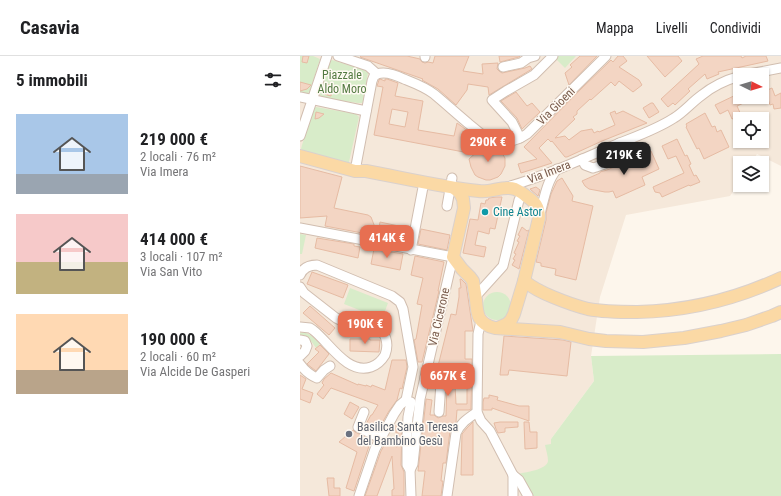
<!DOCTYPE html>
<html lang="it">
<head>
<meta charset="utf-8">
<style>
	:root { --surface:#fff; --page:#f2f2f2; --text:#202124; --muted:#757577; --line:#e0e0e0; --accent:#e76f51 }
	body { margin:0; font-family:"Roboto Condensed",sans-serif; background:var(--page); color:var(--text); height:100vh; display:flex; flex-direction:column; font-size:15px; white-space:nowrap }
	* { box-sizing:border-box; margin:0 }
	p { font-size:13px; color:var(--muted) }
	.icon { flex:none; width:22px; height:22px; fill:none; stroke:currentColor; stroke-width:2; stroke-linecap:round; stroke-linejoin:round }
	.map { position:relative; flex:1; overflow:hidden }
	.side { display:flex; flex-direction:column; background:var(--surface); width:300px }
	.side>* { flex:none }
	.needle { width:26px; rotate:95deg }
	.tools { position:absolute; left:433px; top:12px; display:grid; gap:8px }
	.tools a { display:grid; place-items:center; width:36px; height:36px; border-radius:0px; background:var(--surface); box-shadow:0 1px 3px #0004; font-size:20px }
	.price { position:absolute; translate:-50% -34px; padding:0 9px; border-radius:8px; background:var(--accent); color:#fff; font-size:13px; line-height:26px; filter:drop-shadow(0 1px 2px #0008) }
	.price::after { content:''; position:absolute; left:50%; top:24px; width:12px; height:9px; margin-left:-6px; background:inherit; clip-path:polygon(0 0,100% 0,50% 100%) }
	.price.selected { background:#222; color:#fff }
	ul { padding:0; list-style:none }
	li { display:flex; align-items:center; gap:12px; height:100px; padding:0 16px }
	li span { display:grid; place-items:center; flex:none; width:112px; height:80px; border-radius:0px; color:#555 }
	li>.icon { margin-inline-start:auto }
	span .icon { width:48px; height:48px; fill:#fffc; stroke-width:1 }
	li b { font-size:17px }
	h2 { display:flex; justify-content:space-between; align-items:center; height:48px; padding:0 16px; font-size:17px }
	header { display:flex; align-items:center; gap:24px; box-sizing:border-box; height:56px; padding:0 20px; background:var(--surface); border-bottom:1px solid var(--line) }
	header strong { font-size:19px }
	nav { display:flex; gap:22px; margin-inline-start:auto; font-size:14px }
	main { display:flex; flex:1; min-height:0 }
	.map>svg:first-child { display:block }
</style>
</head>
<body>
<header>
<strong>Casavia</strong>
<nav><a>Mappa</a><a>Livelli</a><a>Condividi</a></nav>
</header>
<main>
<section class="side">
<h2>5 immobili<svg class="icon" aria-label="filters" viewBox="0 0 24 24"><path d="M4 7h16M4 17h16"/><circle cx="9" cy="7" r="2"/><circle cx="15" cy="17" r="2"/></svg></h2>
<ul>
<li><span style="background:linear-gradient(#a9c7e8 75%,#9aa5b1 0)"><svg class="icon" aria-label="home" viewBox="0 0 24 24"><path d="M3 11l9-7 9 7M6 9v11h12V9"/></svg></span><div><b>219 000 €</b><p>2 locali · 76 m²</p><p>Via Imera</p></div></li>
<li><span style="background:linear-gradient(#f6c9c9 60%,#c2b280 0)"><svg class="icon" aria-label="home" viewBox="0 0 24 24"><path d="M3 11l9-7 9 7M6 9v11h12V9"/></svg></span><div><b>414 000 €</b><p>3 locali · 107 m²</p><p>Via San Vito</p></div></li>
<li><span style="background:linear-gradient(#ffd9b3 70%,#b9a48a 0)"><svg class="icon" aria-label="home" viewBox="0 0 24 24"><path d="M3 11l9-7 9 7M6 9v11h12V9"/></svg></span><div><b>190 000 €</b><p>2 locali · 60 m²</p><p>Via Alcide De Gasperi</p></div></li>
</ul>
</section>
<div class="map">
<svg width="481" height="440" viewBox="0 0 481 440">
	<rect width="100%" height="100%" fill="#fdf6ec"/>
	<!-- residential -->
	<path fill="#f5e8da" fill-rule="evenodd" d="M0,0H481V110L457,98L451,107H440V125L430,140L326,159L300,241L291,300L294,325L251,383L254,403L236,440H0ZM440,19H462V41H440ZM440,63H462V85H440Z"/>
	<!-- green -->
	<g fill="#d8ecc9">
		<path d="M0,0H13L20,3L10,35C8,39 4,38 0,38Z"/>
		<path d="M258,0H276L265,12L256,3Z"/>
		<path d="M32,4L64,14L68,17L63,45L62,47H58L23,42L20,40L18,37L29,5Z"/>
		<path d="M16,51L56,58L59,61L49,106C40,109 14,98 4,95L1,93L2,89L14,52Z"/>
		<path d="M0,178L6,179L2,198H0Z"/>
		<path d="M50,232L88,247L82,263L44,248Z"/>
		<circle cx="197" cy="250" r="14"/>
		<path d="M0,277C9,275 14,282 20,288L16,292C12,286 8,280 0,280Z"/>
		<path d="M481,298V440H232L218,418C225,416 247,414 248,405C248,400 246,394 245,389L251,388V383L294,325L291,300Z"/>
	</g>
	<!-- building -->
	<g fill="#f3d5c3" stroke="#e6bba3" fill-rule="evenodd">
		<path d="M3,0H9L7,7L2,6Z"/>
		<path d="M61,0H107L120,3L122,6L125,7L128,6L133,7L135,0H169L163,15L183,18L182,8L198,7L197,13L199,15L202,17L225,12L230,10L232,13L189,39L188,31L168,28L167,34L156,49L138,33L122,24L123,23L60,1Z"/>
		<path d="M199,0H220L219,1L200,6Z"/>
		<path d="M280,0H297L269,29L265,17L272,11L270,9Z"/>
		<path d="M318,0H323L327,5L319,11L339,24L342,29L333,36L319,25L315,30L311,26L291,44L290,43L277,55V58L273,61L275,63L255,82L265,80L269,84L281,75L292,73L294,77L298,75L299,76L315,69L310,57L315,55L316,58L323,55L347,67L302,85L267,101H265L252,85L251,86L248,83L239,92L252,107L221,117L218,108L237,103L224,91L282,32L311,4L313,6Z"/>
		<path d="M347,0H378L382,5L365,21Z"/>
		<path d="M403,0H441L442,2L446,0H466L468,5L418,16L419,18L407,23L405,18L388,33L390,35L375,49L373,47L368,51L361,43L399,8L396,3Z"/>
		<path d="M80,23L85,25V23H87L98,27L95,40L123,45L118,74L154,80L157,67L168,75L166,87L170,88L169,97L74,79L83,31L77,30L79,24ZM92,53L108,56L105,71L89,68Z"/>
		<path d="M0,26L11,29L7,33L0,35Z"/>
		<path d="M26,28L33,30L31,40L27,39L24,38L23,35Z"/>
		<path d="M472,32L475,40L481,37V52L474,53L473,48L470,49L465,35Z"/>
		<path d="M216,36L227,50L232,47L240,56L222,73L217,62L201,45Z"/>
		<path d="M440,37V41H457L437,50L441,59L432,63L428,54L420,58L415,49Z"/>
		<path d="M351,47H353L359,56L349,62L343,52Z"/>
		<path d="M16,56L24,58L19,62L15,63Z"/>
		<path d="M405,57L412,71L415,70L417,76L421,74L429,91L404,103L399,92L397,93L386,71L387,70L386,68Z"/>
		<path d="M377,83L385,100L387,99L391,108L389,109L394,120L396,119L400,126L390,130L389,129L362,141L360,137L355,136L353,131L384,117L376,100L368,103L362,90Z"/>
		<path d="M189,91L196,94L198,92L200,94L205,102V110L201,118L198,121L190,124H186L178,121L175,119L171,111L169,103L180,93L185,92Z"/>
		<path d="M351,95L359,113L342,121L345,129L316,142L313,135L309,136H305L289,133L285,130L282,125L300,117V116L307,114Z"/>
		<path d="M0,110L42,121L34,152L68,159L71,161L78,179L80,166L108,172L105,185L25,170L27,160L0,162Z"/>
		<path d="M262,122L273,140L272,145L293,150L276,224L255,219L256,213L241,210V207L236,206L246,164V157L251,138L257,125Z"/>
		<path d="M236,131L240,134L238,140L230,133Z"/>
		<path d="M196,141H202L195,173L190,172L189,178L178,175L175,189L186,191L184,201L163,197L170,163L178,164L181,147L185,148L186,144H188L189,142Z"/>
		<path d="M222,171L227,175L229,174L219,213L212,209L215,204L213,203L216,198L214,197L219,186L217,185L220,180L218,179Z"/>
		<path d="M121,173L150,179L147,194L118,188Z"/>
		<path d="M17,182L54,188V190L60,191L58,202L15,192Z"/>
		<path d="M74,193L103,198L100,214L71,208Z"/>
		<path d="M115,200L144,206L138,235H139L122,306H118L114,284L116,283L122,249L117,248L123,222L111,219Z"/>
		<path d="M12,216L48,229L43,242L7,228Z"/>
		<path d="M160,223H161L166,228L173,275H165V303H172L171,353L169,354H157L156,366L155,368L151,367L146,407H143L141,425H143L141,440H122L125,415H118L126,344V343L132,344L130,359H134L138,362L143,360H146L147,327L146,318H136L151,258L156,259L159,241V232H161ZM155,329H167V348H156Z"/>
		<path d="M10,250L35,272L29,279L3,257Z"/>
		<path d="M204,280L263,284L271,286L267,320L209,314L208,319H200Z"/>
		<path d="M50,283H70V284H80L79,296L50,295Z"/>
		<path d="M20,289L29,298L16,315L7,308L19,296L15,293Z"/>
		<path d="M92,304H106L107,311L102,333L100,332L97,344L89,355L78,374L66,368L71,359H72L78,349L31,332L23,343L17,338L24,329L22,327L24,323L31,317L58,329V328L66,330V329L71,331L72,329L85,334Z"/>
		<path d="M0,319L6,323L2,333L13,337L10,347L0,343Z"/>
		<path d="M189,339L198,341L197,344L219,350H229V365L192,352V354H183V346L184,342H189Z"/>
		<path d="M50,346L59,351L52,363L44,358Z"/>
		<path d="M173,366V419H161L162,378L167,372Z"/>
		<path d="M200,366H218V371L205,372V376L198,377L196,373L194,367Z"/>
		<path d="M224,366H229L230,376H237V392L225,393Z"/>
		<path d="M98,367H102L101,409L104,416V440H92V434L94,433L92,400L77,440H65L81,395L86,386L97,391L98,377H96V369H98Z"/>
		<path d="M53,374L55,376L71,384L54,435L46,432L57,396L39,386Z"/>
		<path d="M27,422H34V432H40V440H29Z"/>
	</g>
	<g fill="none" stroke-linecap="round" stroke-linejoin="round">
		<defs>
			<g id="minor">
				<path d="M38,0L68,10L77,18"/>
				<path d="M125,1V0"/>
				<path d="M203,11L221,7L228,2L235,0"/>
				<path d="M77,18C85,15 96,19 104,23C114,27 125,31 134,38C146,48 157,58 169,68C178,75 186,84 198,86C208,87 218,84 227,78L306,0"/>
				<path d="M444,19L481,12"/>
				<path d="M0,41L66,55"/>
				<path d="M0,80L27,0"/>
				<path d="M220,82L212,66L192,44L206,35L234,19L253,0"/>
				<path d="M282,103L285,109L293,112C305,108 326,103 319,87"/>
				<path d="M55,115L72,25L74,20L77,18"/>
				<path d="M207,131C242,121 276,106 310,91C331,82 354,75 374,62C384,56 392,46 402,39C413,30 426,24 440,20"/>
				<path d="M147,150L152,122"/>
				<path d="M239,161C244,145 246,126 257,113"/>
				<path d="M0,172L153,201L120,343L113,408L110,414"/>
				<path d="M111,194L124,126"/>
				<path d="M0,219C3,212 9,209 17,209L92,240L100,246L103,253L113,311L106,344"/>
				<path d="M0,231L4,237L36,262L44,266L82,275C87,282 88,291 85,299C82,304 77,309 71,311C47,319 29,286 13,274L10,272L0,271"/>
				<path d="M175,241L203,210L219,144L223,138"/>
				<path d="M181,265L178,278L177,356L181,365L190,375L213,419L219,424L228,440"/>
				<path d="M0,284L5,285L7,290L5,295L0,300"/>
				<path d="M0,308C5,315 10,319 17,322L24,314L30,310"/>
				<path d="M125,321L141,327L139,356"/>
				<path d="M64,356L58,371L80,382"/>
				<path d="M213,419V440"/>
				<path d="M59,440L75,393L94,358L100,349L106,344"/>
				<path d="M111,440L110,414L107,409V380L108,361L111,346"/>
				<path d="M147,440L156,377C160,367 169,362 177,356"/>
			</g>
			<g id="major">
				<path d="M0,100L55,115H66C104,122 141,131 179,135C191,137 203,129 215,133C219,135 223,137 226,140C235,146 239,150 239,162L224,225L214,258L211,264L207,268L198,272"/>
				<path d="M154,132L159,136L161,139L163,143L164,152L153,201L162,213L170,221L173,225C174,231 175,237 176,244C177,259 178,268 195,272L260,276L289,283L306,285L343,286L384,282L421,275L446,269L472,260L481,256"/>
				<path d="M224,225C233,232 243,237 253,241C265,246 276,250 288,253C304,256 321,256 337,256C387,255 436,243 481,222"/>
			</g>
		</defs>
		<!-- minor casing -->
		<use href="#minor" stroke="#d1beb0" stroke-width="11"/>
		<!-- major casing -->
		<use href="#major" stroke="#dad1cd" stroke-width="14"/>
		<!-- minor -->
		<use href="#minor" stroke="#fff" stroke-width="9"/>
		<!-- major -->
		<use href="#major" stroke="#fbd9a5" stroke-width="12"/>
	</g>
	<!-- markers -->
	<circle fill="#0f9aa8" stroke="#fffaf3" stroke-width="1.5" cx="185" cy="156" r="4"/>
	<circle fill="#6b7280" stroke="#fffaf3" stroke-width="1.5" cx="49" cy="378" r="4"/>
	<g text-anchor="middle" stroke-width="3" stroke-linejoin="round" paint-order="stroke">
		<!-- park labels -->
		<g font-size="12" fill="#537a41" stroke="#fffaf3">
			<text x="42" y="23">Piazzale<tspan x="42" dy="14">Aldo Moro</tspan></text>
		</g>
		<!-- street labels -->
		<g font-size="12" fill="#7a5c4d" stroke="#fffaf3">
			<text transform="translate(256 50) rotate(-45)" y="4">Via Gioeni</text>
			<text transform="translate(249 116) rotate(-21)" y="4">Via Imera</text>
			<text transform="translate(139 261) rotate(-77)" y="4">Via Cicerone</text>
		</g>
		<!-- culture labels -->
		<g font-size="12" fill="#0d838f" stroke="#fffaf3" text-anchor="start">
			<text x="193" y="160">Cine Astor</text>
		</g>
		<!-- worship labels -->
		<g font-size="12" fill="#5b616d" stroke="#fffaf3" text-anchor="start">
			<text x="57" y="375">Basilica Santa Teresa<tspan x="57" dy="14">del Bambino Gesù</tspan></text>
		</g>
	</g>
</svg>
<div class="tools">
<a><svg class="needle" viewBox="-14 -14 28 28"><path d="M0-13l5 13h-10z" fill="#e53935"/><path d="M0 13l5-13h-10z" fill="#757577"/></svg></a>
<a><svg class="icon" aria-label="locate" viewBox="0 0 24 24"><circle cx="12" cy="12" r="6"/><path d="M12 2v4M12 18v4M2 12h4M18 12h4"/></svg></a>
<a><svg class="icon" aria-label="layers" viewBox="0 0 24 24"><path d="M12 4l9 5-9 5-9-5zM3 14l9 5 9-5"/></svg></a>
</div>
<b class="price" style="left:188px;top:107px">290K €</b>
<b class="price selected" style="left:324px;top:120px">219K €</b>
<b class="price" style="left:87px;top:203px">414K €</b>
<b class="price" style="left:65px;top:289px">190K €</b>
<b class="price" style="left:148px;top:341px">667K €</b>
</div>
</main>
</body>
</html>
